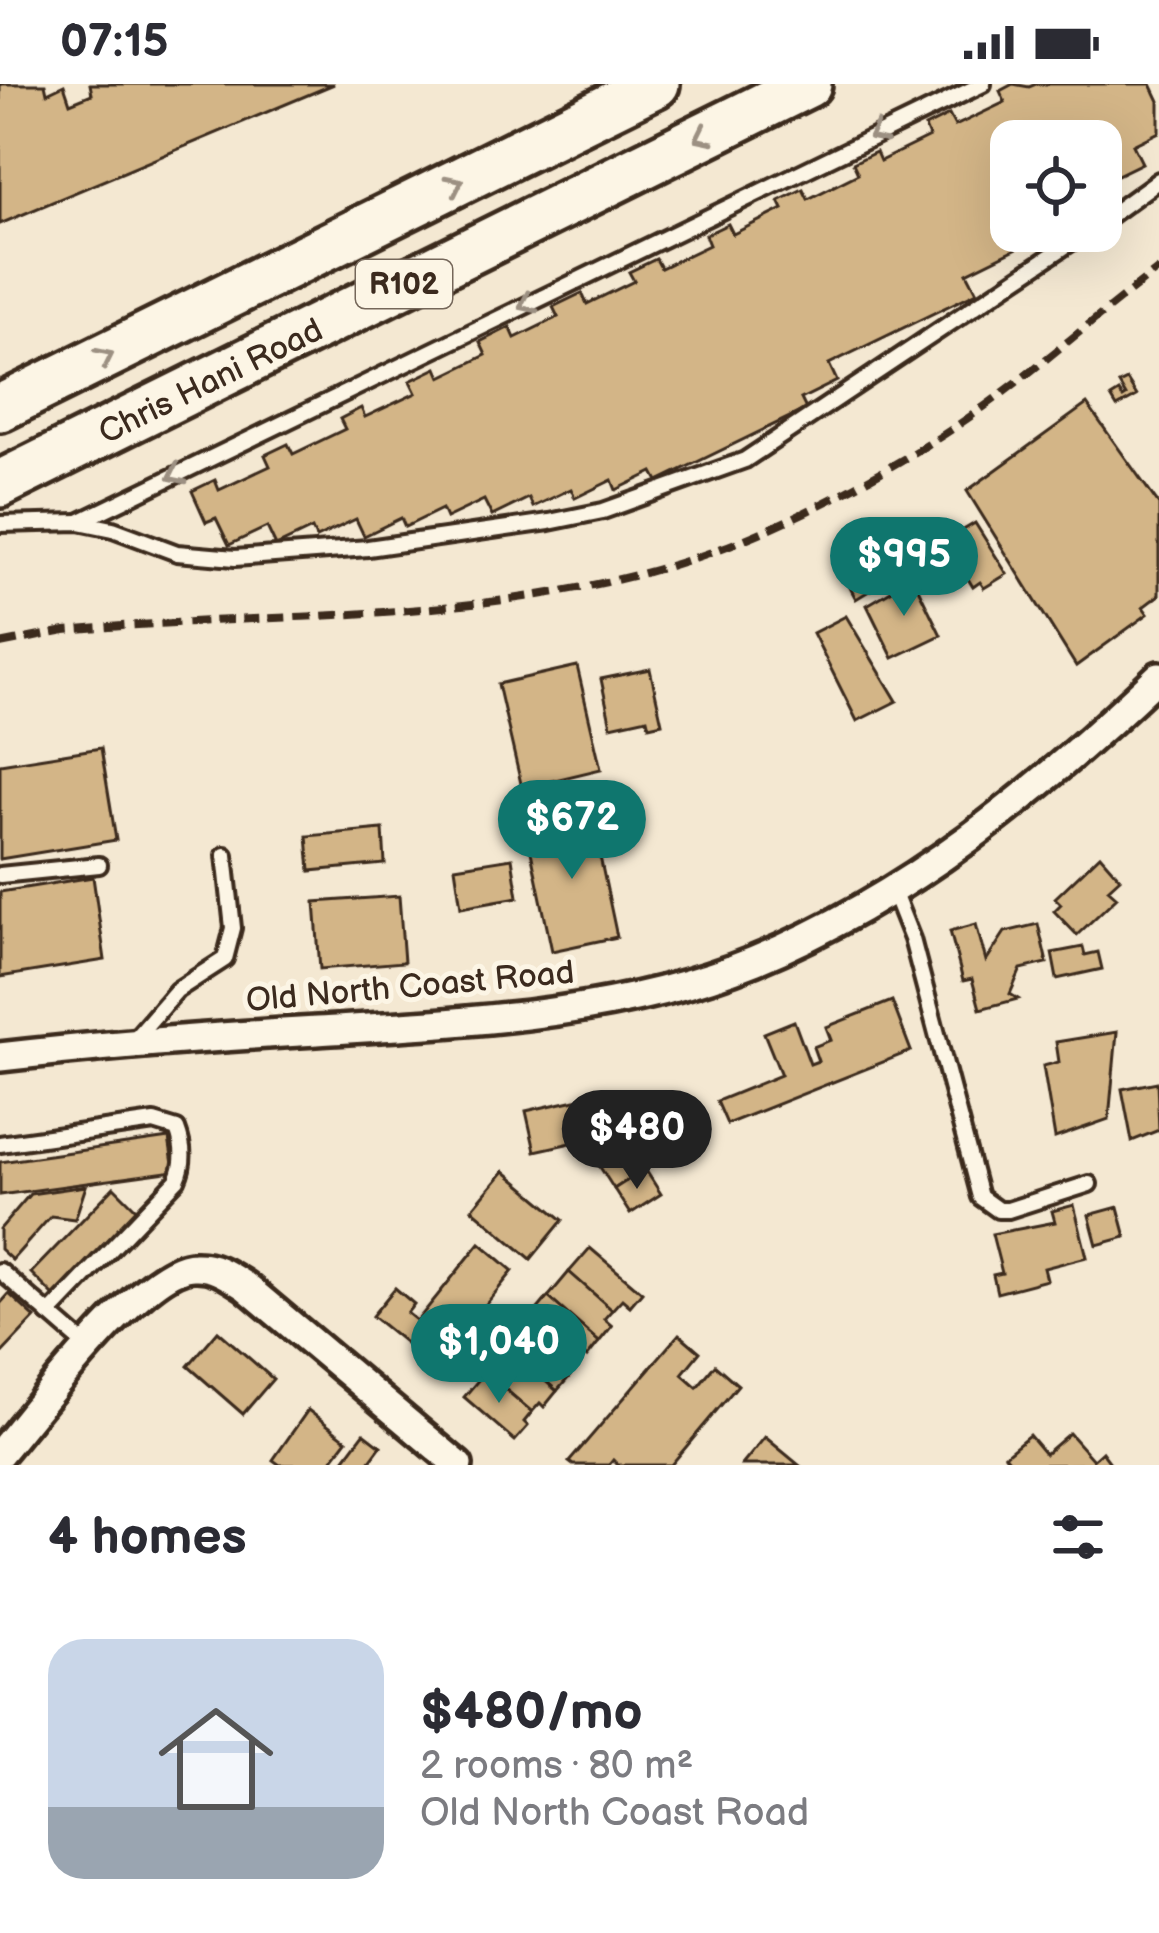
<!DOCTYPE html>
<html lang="en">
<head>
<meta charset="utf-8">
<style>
	:root { --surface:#fff; --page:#f7f7f7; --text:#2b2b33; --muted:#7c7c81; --line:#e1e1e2; --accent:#0f766e }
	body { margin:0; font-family:"Balsamiq Sans",sans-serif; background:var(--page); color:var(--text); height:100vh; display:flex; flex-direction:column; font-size:45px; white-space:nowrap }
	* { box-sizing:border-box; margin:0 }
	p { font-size:39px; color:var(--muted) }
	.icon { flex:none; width:66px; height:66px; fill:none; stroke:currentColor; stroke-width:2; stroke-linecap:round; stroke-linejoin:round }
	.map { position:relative; height:1381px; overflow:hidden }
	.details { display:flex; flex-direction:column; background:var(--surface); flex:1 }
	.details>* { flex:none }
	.controls { position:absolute; left:990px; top:36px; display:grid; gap:24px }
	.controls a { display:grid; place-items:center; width:132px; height:132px; border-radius:24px; background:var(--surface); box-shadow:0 12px 48px #0002; font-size:60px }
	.price { position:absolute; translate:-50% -102px; padding:0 27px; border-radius:42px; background:var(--accent); color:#fff; font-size:39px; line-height:78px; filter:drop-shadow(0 3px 6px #0008) }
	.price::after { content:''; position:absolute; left:50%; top:72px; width:36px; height:27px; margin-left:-18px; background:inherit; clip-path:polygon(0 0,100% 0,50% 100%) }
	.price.on { background:#222; color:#fff }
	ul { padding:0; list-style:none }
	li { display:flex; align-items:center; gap:36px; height:300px; padding:0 48px }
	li+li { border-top:3px solid var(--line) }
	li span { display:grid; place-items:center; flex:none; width:336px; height:240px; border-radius:36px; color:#555 }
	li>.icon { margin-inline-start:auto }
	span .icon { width:144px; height:144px; fill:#fffc; stroke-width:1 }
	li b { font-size:51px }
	h2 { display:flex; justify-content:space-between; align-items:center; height:144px; padding:0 48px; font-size:51px }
	.status { display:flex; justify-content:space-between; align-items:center; height:84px; padding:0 60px; background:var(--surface); direction:ltr }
	.status svg { height:33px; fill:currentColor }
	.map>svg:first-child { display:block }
</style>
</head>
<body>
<div class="status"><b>07:15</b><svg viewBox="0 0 49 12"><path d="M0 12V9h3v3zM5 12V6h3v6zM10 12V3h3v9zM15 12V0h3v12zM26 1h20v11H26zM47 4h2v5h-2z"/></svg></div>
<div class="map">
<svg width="1159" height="1381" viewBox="0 0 1159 1381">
	<rect width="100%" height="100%" fill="#f4e8d2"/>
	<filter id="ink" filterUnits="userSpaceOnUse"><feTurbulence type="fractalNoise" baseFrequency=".00833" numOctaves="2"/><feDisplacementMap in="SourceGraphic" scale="24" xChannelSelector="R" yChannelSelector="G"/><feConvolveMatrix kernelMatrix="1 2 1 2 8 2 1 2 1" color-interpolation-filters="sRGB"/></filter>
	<g filter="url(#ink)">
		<!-- building -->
		<g fill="#d3b587" stroke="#3b2a1e" stroke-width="3">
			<path d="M0,0H45L47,9L64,1L70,19L92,10L90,0H334L0,140Z"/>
			<path d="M1013,0L1029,3L1036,0H1151L1159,17V48L1133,61L1142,79L1101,99V57H1011V147H1052L967,189L977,208L829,280L837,297L801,315L806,325L658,397L653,388L616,406L612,396L575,414L571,405L533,423L529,414L492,432L484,416L446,434L442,425L405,443L401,434L364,452L356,435L316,454L312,445L276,462L267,443L229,461L216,434L206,438L192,407L215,396L219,406L270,382L265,371L288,360L293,370L345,345L340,335L361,324L365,333L416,309L410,297L437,284L441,293L486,271L480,258L510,243L515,254L558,233L553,223L582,209L587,220L634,197L629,188L656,175L661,184L709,161L705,151L728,140L733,150L783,125L779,117L803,105L808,115L858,90L853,79L876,68L880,77L929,53L925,43L949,31L955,42L1005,18L1000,7Z"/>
			<path d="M1127,296L1137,312L1117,323L1111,313L1119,308L1123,314L1126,312L1119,300Z"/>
			<path d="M1087,320L1159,421V511L1143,523L1148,530L1076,582L967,407Z"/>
			<path d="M975,439L1007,490L984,504L980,498L973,503L945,457Z"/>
			<path d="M904,459L915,479L856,515L844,492Z"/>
			<path d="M913,494L941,551L893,574L867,521Z"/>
			<path d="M846,532L897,617L857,637L813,549Z"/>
			<path d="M577,582L601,685L522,704L498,600Z"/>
			<path d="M650,585L662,639L649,642L647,634L611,642L601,595Z"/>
			<path d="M101,664L116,756L0,775V680Z"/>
			<path d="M591,730L617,853L552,867L526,744Z"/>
			<path d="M383,745L385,780L310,787L307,752Z"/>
			<path d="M1100,771L1120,794L1108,805L1117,813L1077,851L1054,827L1061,820L1055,814Z"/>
			<path d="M512,774L518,813L461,823L455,783Z"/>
			<path d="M93,793L105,876L0,893V808Z"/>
			<path d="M399,812L404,878L320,885L315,818Z"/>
			<path d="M976,840L986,877L1005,848L1038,840L1047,879L1021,885L1010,910L1018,915L980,925L972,895L963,897L950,847Z"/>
			<path d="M1083,863L1085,871L1098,868L1102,885L1057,895L1052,869Z"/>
			<path d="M892,917L911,967L727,1040L717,1017L781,991L764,949L794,937L810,980L818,977L813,963L831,956L826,943Z"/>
			<path d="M1117,948L1109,1035L1055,1054L1043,982L1059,978L1056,958Z"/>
			<path d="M1157,998L1159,1046L1132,1057L1122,1005Z"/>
			<path d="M607,1009L616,1049L535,1067L526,1027Z"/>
			<path d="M169,1054L174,1087L0,1111V1078Z"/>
			<path d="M631,1063L645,1085L614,1105L600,1083Z"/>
			<path d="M645,1085L661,1110L630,1130L614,1105Z"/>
			<path d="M504,1087L563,1136L531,1175L472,1125Z"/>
			<path d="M86,1102L75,1135L51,1132L12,1176L0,1165V1145L30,1110Z"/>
			<path d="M114,1103L137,1126L54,1212L31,1189Z"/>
			<path d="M1074,1121L1087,1173L1044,1184L1047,1196L997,1209L993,1191L1002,1189L992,1150L1055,1138L1052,1127Z"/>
			<path d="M1118,1123L1126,1153L1097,1161L1089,1131Z"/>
			<path d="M480,1159L513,1187L435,1283L372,1232L395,1204L414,1220L407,1229L417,1237Z"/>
			<path d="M590,1164L642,1208L630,1222L622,1215L612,1226L569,1188Z"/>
			<path d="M569,1188L612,1226L604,1235L612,1242L599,1258L548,1213Z"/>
			<path d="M9,1210L35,1234L0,1271V1220Z"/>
			<path d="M548,1213L599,1258L587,1273L583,1269L575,1279L527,1238Z"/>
			<path d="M527,1238L575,1279L567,1289L570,1292L557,1307L506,1263Z"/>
			<path d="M218,1247L273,1295L243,1330L188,1282Z"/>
			<path d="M679,1250L700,1268L682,1290L697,1303L715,1281L738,1301L671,1381H618L613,1376L609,1381H573L569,1378Z"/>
			<path d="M506,1263L557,1307L544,1323L540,1319L532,1328L485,1288Z"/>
			<path d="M485,1288L532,1328L524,1338L528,1342L515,1357L464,1313Z"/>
			<path d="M308,1326L347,1356L328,1381H280L273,1376Z"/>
			<path d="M364,1349L381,1362L367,1381H340Z"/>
			<path d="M1069,1349L1093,1376L1102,1368L1111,1380L1013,1381L1005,1371L1029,1351L1045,1370Z"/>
			<path d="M765,1353L799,1381H742Z"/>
		</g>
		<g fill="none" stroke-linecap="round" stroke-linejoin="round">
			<defs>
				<g id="service">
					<path d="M1101,138L1159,96"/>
					<path d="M81,437L983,0"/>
					<path d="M0,440L79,438L113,445L177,469L235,474L368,464L549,438L603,427L745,376L1088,147"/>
					<path d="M0,791L99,781"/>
					<path d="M893,807L912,855L980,1113L998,1126H1008L1089,1100"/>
					<path d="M131,959L177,906L225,875L233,844L225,771"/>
					<path d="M0,1060L154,1038L177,1045C184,1063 185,1079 177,1096L49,1230"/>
					<path d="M0,1187L90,1265"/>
				</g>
				<g id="minor">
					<path d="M0,973C105,961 211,953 317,947C462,938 616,933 754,877C910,813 1038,707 1159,592"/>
					<path d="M0,1369C35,1328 143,1182 194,1182C214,1181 229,1192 245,1202L458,1381"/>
				</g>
				<g id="primary">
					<path d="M0,324L656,0"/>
					<path d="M0,400L808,0"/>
				</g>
			</defs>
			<!-- service casing -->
			<use href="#service" stroke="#3b2a1e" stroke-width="22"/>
			<!-- minor casing -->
			<use href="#minor" stroke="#3b2a1e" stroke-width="36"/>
			<!-- primary casing -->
			<use href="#primary" stroke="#3b2a1e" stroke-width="54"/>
			<!-- service -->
			<use href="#service" stroke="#fcf5e5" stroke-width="14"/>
			<!-- minor -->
			<use href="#minor" stroke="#fcf5e5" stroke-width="27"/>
			<!-- primary -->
			<use href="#primary" stroke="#fcf5e5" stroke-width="45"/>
			<!-- rail -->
			<path stroke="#3b2a1e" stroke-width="8" stroke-dasharray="18 9" stroke-linecap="butt" d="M0,560L65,547L122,542C300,530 481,534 655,486C750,460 843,412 927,361C1009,311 1082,243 1159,185"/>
		</g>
		<!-- one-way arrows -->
		<defs><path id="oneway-chevron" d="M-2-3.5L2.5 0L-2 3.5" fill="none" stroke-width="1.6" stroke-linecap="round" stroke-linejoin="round" transform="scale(3)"/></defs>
		<g stroke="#9c9082">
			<use href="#oneway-chevron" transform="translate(877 50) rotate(154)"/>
			<use href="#oneway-chevron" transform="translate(703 52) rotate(154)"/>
			<use href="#oneway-chevron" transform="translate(455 100) rotate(-26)"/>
			<use href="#oneway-chevron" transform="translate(527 220) rotate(154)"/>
			<use href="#oneway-chevron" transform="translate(105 273) rotate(-26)"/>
			<use href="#oneway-chevron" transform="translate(176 391) rotate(154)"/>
		</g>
	</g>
	<g text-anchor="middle" stroke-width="10" stroke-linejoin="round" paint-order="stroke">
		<!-- shield labels -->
		<rect fill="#fcf5e5" stroke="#75675a" stroke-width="3" x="356" y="176" width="96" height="48" rx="9"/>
		<g font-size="30" font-weight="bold" fill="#3b2a1e">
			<text x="404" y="210">R102</text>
		</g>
		<!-- street labels -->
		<g font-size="33" fill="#3b2a1e" stroke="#fcf5e5">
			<text transform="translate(210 296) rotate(-26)" y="12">Chris Hani Road</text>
			<text transform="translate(410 901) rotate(-5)" y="12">Old North Coast Road</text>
		</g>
	</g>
</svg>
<div class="controls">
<a><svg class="icon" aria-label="locate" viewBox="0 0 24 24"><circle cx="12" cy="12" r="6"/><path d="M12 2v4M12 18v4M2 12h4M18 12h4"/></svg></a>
</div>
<b class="price" style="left:904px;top:535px">$995</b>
<b class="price" style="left:572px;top:798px">$672</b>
<b class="price on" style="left:637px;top:1108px">$480</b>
<b class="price" style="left:499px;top:1322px">$1,040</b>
</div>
<section class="details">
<h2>4 homes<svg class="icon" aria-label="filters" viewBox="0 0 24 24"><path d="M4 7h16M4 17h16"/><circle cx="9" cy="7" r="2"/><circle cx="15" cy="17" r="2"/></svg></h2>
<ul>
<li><span style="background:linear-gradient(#c9d6e8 70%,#9aa5b1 0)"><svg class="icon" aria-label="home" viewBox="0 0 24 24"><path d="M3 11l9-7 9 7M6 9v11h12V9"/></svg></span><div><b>$480/mo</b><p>2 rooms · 80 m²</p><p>Old North Coast Road</p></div></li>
</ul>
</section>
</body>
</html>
